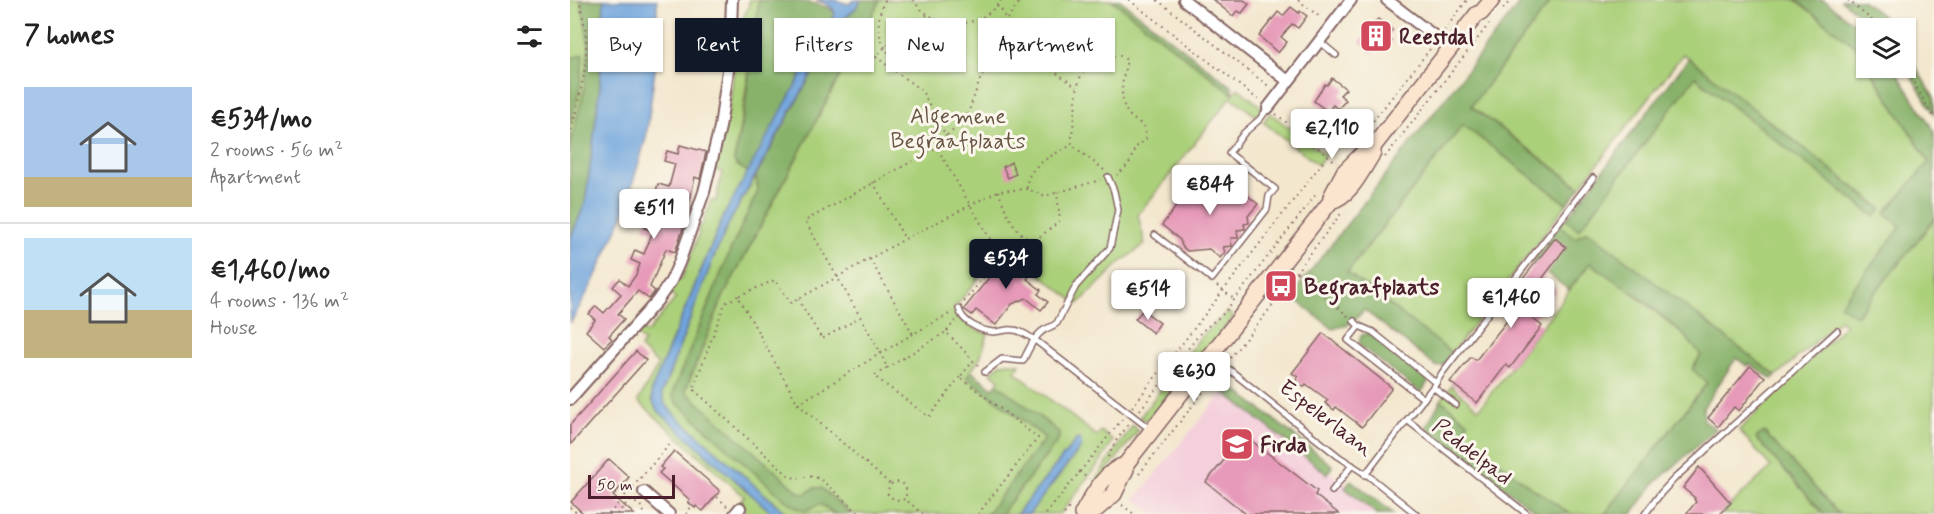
<!DOCTYPE html>
<html lang="en">
<head>
<meta charset="utf-8">
<style>
	:root { --surface:#fff; --page:#f2f2f2; --text:#222; --muted:#767676; --line:#e0e0e0; --accent:#111827 }
	body { margin:0; font-family:Mynerve,sans-serif; background:var(--page); color:var(--text); height:100vh; display:flex; flex-direction:column; font-size:22px; white-space:nowrap }
	* { box-sizing:border-box; margin:0 }
	p { font-size:20px; color:var(--muted) }
	.icon { flex:none; width:33px; height:33px; fill:none; stroke:currentColor; stroke-width:2; stroke-linecap:round; stroke-linejoin:round }
	.map { position:relative; flex:1; overflow:hidden }
	.drawer { display:flex; flex-direction:column; background:var(--surface); width:570px }
	.drawer>* { flex:none }
	.guide { position:absolute; left:18px; top:18px; width:570px; height:54px; display:flex; gap:12px }
	.controls { position:absolute; left:1286px; top:18px; display:grid; gap:12px }
	.controls a { display:grid; place-items:center; width:60px; height:60px; border-radius:0px; background:var(--surface); box-shadow:0 2px 4px #0004; font-size:30px }
	.scale { position:absolute; left:18px; bottom:15px; width:87px; box-sizing:border-box; padding-left:6px; border:3px solid #4a1f2b; border-top:0; font-size:16px; line-height:21px; white-space:nowrap; color:#4a1f2b; -webkit-text-stroke:4px #fbf7ec; paint-order:stroke }
	.price { position:absolute; translate:-50% -51px; padding:0 14px; border-radius:6px; background:#fff; color:#222; font-size:20px; line-height:39px; filter:drop-shadow(0 2px 3px #0008) }
	.price::after { content:''; position:absolute; left:50%; top:36px; width:18px; height:14px; margin-left:-9px; background:inherit; clip-path:polygon(0 0,100% 0,50% 100%) }
	.price.active { background:var(--accent); color:#fff }
	ul { padding:0; list-style:none }
	li { display:flex; align-items:center; gap:18px; height:150px; padding:0 24px }
	li+li { border-top:2px solid var(--line) }
	li span { display:grid; place-items:center; flex:none; width:168px; height:120px; border-radius:0px; color:#555 }
	li>.icon { margin-inline-start:auto }
	span .icon { width:72px; height:72px; fill:#fffc; stroke-width:1 }
	li b { font-size:26px }
	h2 { display:flex; justify-content:space-between; align-items:center; height:72px; padding:0 24px; font-size:26px }
	.chip { padding:0 21px; border-radius:0px; background:var(--surface); box-shadow:0 2px 4px #0004; font-size:21px; line-height:54px }
	.chip.active { background:var(--accent); color:#fff }
	main { display:flex; flex:1; min-height:0 }
	.map>svg:first-child { display:block }
</style>
</head>
<body>
<main>
<section class="drawer">
<h2>7 homes<svg class="icon" aria-label="filters" viewBox="0 0 24 24"><path d="M4 7h16M4 17h16"/><circle cx="9" cy="7" r="2"/><circle cx="15" cy="17" r="2"/></svg></h2>
<ul>
<li><span style="background:linear-gradient(#a9c7e8 75%,#c2b280 0)"><svg class="icon" aria-label="home" viewBox="0 0 24 24"><path d="M3 11l9-7 9 7M6 9v11h12V9"/></svg></span><div><b>€534/mo</b><p>2 rooms · 56 m²</p><p>Apartment</p></div></li>
<li><span style="background:linear-gradient(#bfe0f5 60%,#c2b280 0)"><svg class="icon" aria-label="home" viewBox="0 0 24 24"><path d="M3 11l9-7 9 7M6 9v11h12V9"/></svg></span><div><b>€1,460/mo</b><p>4 rooms · 136 m²</p><p>House</p></div></li>
</ul>
</section>
<div class="map">
<svg width="1364" height="514" viewBox="0 0 1364 514">
	<rect width="100%" height="100%" fill="#fbf7ec"/>
	<filter id="ink" filterUnits="userSpaceOnUse"><feTurbulence type="fractalNoise" baseFrequency=".0167" numOctaves="2"/><feDisplacementMap in="SourceGraphic" scale="12" xChannelSelector="R" yChannelSelector="G"/><feConvolveMatrix kernelMatrix="1 2 1 2 8 2 1 2 1" color-interpolation-filters="sRGB"/></filter>
	<filter id="wash" filterUnits="userSpaceOnUse"><feTurbulence type="fractalNoise" baseFrequency=".008" numOctaves="4" result="noise"/><feDisplacementMap in="SourceGraphic" scale="24" xChannelSelector="R" yChannelSelector="G"/><feGaussianBlur stdDeviation="1.35" result="paint"/><feColorMatrix in="noise" values="0 0 0 0 0 0 0 0 0 0 0 0 0 0 0 0 0 1.4 0 .05"/><feComposite in="paint" operator="in"/></filter>
	<g filter="url(#wash)">
		<rect width="100%" height="100%" fill="#f3e7ce"/>
		<!-- built -->
		<path fill="#f4cfdc" d="M655,389L813,514H584L565,499Z"/>
		<!-- green -->
		<g fill="#abd07a" stroke="#7a7852" stroke-width="1.5">
			<path d="M0,0H33L0,190Z"/>
			<path d="M179,0H189V7C180,58 174,109 164,160L167,165L178,172L147,231L82,389V399L87,410L203,514H172L176,509L169,503L174,496L68,401L88,365L70,348L74,342L65,333L70,327L77,333L106,298L99,293L107,280L112,278L129,234L127,228L132,226L141,200L146,201L152,172L144,170L160,104L168,28L179,6Z"/>
			<path d="M310,0H542L663,94L668,88L693,108L686,116L661,97L568,215L575,244L551,262L508,304L434,247L385,307C391,323 402,329 418,334L410,358L397,377L475,438L417,514H281L251,488H244L235,494L230,493L115,392L153,297Z"/>
			<path d="M982,0H1226L1285,46L1296,63V68H1299L1359,162L1315,213L1331,227L1286,316L1364,220V514H1269L1194,432L1186,438L1254,514H1151L1201,467L1169,430L1275,325L1270,320L1206,376L1018,232L1005,238L989,225L996,219L1009,229L1125,77L1304,216L1311,208L1113,54L1010,187L901,106Z"/>
			<path d="M700,113L755,155L748,165L693,122Z"/>
			<path d="M893,125L997,204L882,353L777,273Z"/>
			<path d="M186,176L188,191L161,249L104,389L215,500L253,505L264,514H217L103,413L95,404L92,393L143,259L159,223Z"/>
			<path d="M1020,263L1056,288L1114,335L1127,348L1131,355L1137,383L1035,514H1001L959,486L897,436L894,432L898,422L871,400L882,385L885,389L909,409Z"/>
			<path d="M658,312L663,317L614,379L576,421L570,417L629,339Z"/>
			<path d="M441,363L450,364L445,372L527,436L531,431L543,441L532,459L490,514H459L511,447L509,439L506,440L447,514H431L486,443L484,428L427,384L429,380L421,373L430,364Z"/>
			<path d="M563,425L568,431L529,481L527,477Z"/>
		</g>
		<!-- forest -->
		<g fill="#88b26a" stroke="#69684a" stroke-width="1.5">
			<path d="M11,0H34L30,85L22,152L15,204L0,239V146L14,90L19,46Z"/>
			<path d="M189,0C207,0 259,0 265,14L178,172L167,165L164,161L175,106Z"/>
			<path d="M291,0H310L153,297L115,391L230,493L235,494L244,488H251L281,514H264C251,503 251,502 235,511L228,508L215,500L106,402L103,396L104,389L161,249L188,191L186,176L271,21L284,10Z"/>
			<path d="M542,0H550L662,87L663,94Z"/>
			<path d="M952,0H982L901,106L1010,188L997,204L893,125L777,272L882,353L874,365L867,367L794,310L782,323L763,329L721,296Z"/>
			<path d="M1226,0H1254L1296,33V63L1285,46Z"/>
			<path d="M1271,0H1292L1316,19L1322,28H1307Z"/>
			<path d="M1335,50L1364,97V114L1335,66Z"/>
			<path d="M13,54L10,88L0,125V59Z"/>
			<path d="M1119,58L1311,209L1305,217L1125,77L1009,230L996,219Z"/>
			<path d="M1299,68H1324L1364,131V220L1286,316L1270,305L1331,227L1315,213L1359,162Z"/>
			<path d="M989,225L1005,238L1018,231L1206,376L1202,379L1180,364L1177,366L1166,358L1133,408L1134,421L1146,429L1084,484L1062,514H1035L1137,383L1122,369L1131,355L1114,335L1077,303L1020,263L999,290L961,261Z"/>
			<path d="M796,333L801,334L855,377L858,382L851,393L792,347L789,342L791,336Z"/>
			<path d="M401,371L423,388L427,384L489,432V438L486,443L431,514H417L475,438L397,377Z"/>
			<path d="M656,382L763,466L757,474L650,389Z"/>
			<path d="M871,400L898,422L894,432L897,436L959,486L1001,514H970L893,458L856,427Z"/>
			<path d="M1194,432L1269,514H1254L1186,438Z"/>
			<path d="M781,480L824,514H807L775,488Z"/>
		</g>
		<!-- water -->
		<g fill="#6fa4dc" stroke="#5c6284" stroke-width="1.5">
			<path d="M34,0H87V55L76,138L54,213L23,282L0,324V239L15,204L22,152L30,85Z"/>
			<path d="M246,0H266L278,4L285,0H291L284,10L271,21L159,223L143,259L92,393L95,404L103,413L217,514H203L87,410C82,403 81,397 82,389L155,213L265,14C263,5 254,3 246,0Z"/>
			<path d="M509,439L511,441V447L459,514H447L506,440Z"/>
		</g>
		<g id="blocks">
			<!-- building -->
			<g fill="#e699b8">
				<path d="M643,0H674L679,4L672,13L667,11L663,16Z"/>
				<path d="M721,7L729,13L730,11L737,16L728,28L722,24L711,37L717,42L708,53L689,36L708,12L713,16Z"/>
				<path d="M808,19L822,30L816,37L822,41L814,50L809,46L803,53L790,42L795,35L794,34Z"/>
				<path d="M762,78L776,89L770,95L776,100L768,109L763,105L758,112L744,101L755,84L757,85Z"/>
				<path d="M110,145L136,152L130,179L125,177L115,222L105,252L96,249L80,287L85,291L79,299L68,291L48,314L54,319L39,336L42,339L34,347L16,331L25,320L19,314L26,306L34,313L51,294L43,287L46,283L50,279L58,286L66,275L70,264L61,260L65,250L74,254L83,231L74,228L77,218L95,224L103,207L94,204L96,197L85,195L88,184L99,187L105,164L94,161L97,151L108,154Z"/>
				<path d="M441,162L446,174L438,178L433,167Z"/>
				<path d="M651,174L688,204L678,216L679,223L674,224L675,229L667,230L668,238H661L662,246L653,247L655,252L650,258L639,249L617,251L612,246L610,240L592,225L629,177L636,182L645,181Z"/>
				<path d="M985,238L996,247L972,279L986,290L963,319L972,326L940,368L936,365L907,403L880,382L901,357L906,360L944,312L942,311L949,302L940,295Z"/>
				<path d="M439,252L461,269L463,272L457,279L471,290L468,294L478,302L471,310L456,298L442,304L426,325L406,310L402,315L394,309Z"/>
				<path d="M573,310L590,323L583,333L565,319Z"/>
				<path d="M753,333L822,388L792,427L766,407L764,410L755,403L758,400L736,384L734,387L726,380L728,377L722,373Z"/>
				<path d="M66,351L76,360L0,445V425Z"/>
				<path d="M1180,366L1195,377L1169,411L1164,407L1148,427L1138,418Z"/>
				<path d="M674,435L747,491L745,495L769,514H676L636,482L655,459L654,458Z"/>
				<path d="M104,451L150,491L133,511L126,506L125,508L118,502L120,500L89,473L93,469L90,467Z"/>
				<path d="M39,459L59,477L43,496L64,514H14L1,502Z"/>
				<path d="M1129,467L1161,503L1149,514H1116L1126,502L1124,499L1125,498L1113,488Z"/>
			</g>
		</g>
	</g>
	<g filter="url(#ink)">
		<use href="#blocks" fill-opacity="0" stroke="#856564" stroke-width="1.5"/>
		<g fill="none" stroke-linecap="round" stroke-linejoin="round">
			<defs>
				<g id="lane">
					<path d="M749,41L766,55"/>
					<path d="M585,235L642,279L697,209L699,196L705,189L659,153L674,133L690,119L698,108"/>
					<path d="M389,309C392,322 410,331 424,332C430,332 437,329 443,330C451,330 458,336 465,340L581,430"/>
					<path d="M784,321L789,326L803,332L866,383L837,420L957,514"/>
					<path d="M789,326L778,340L854,399"/>
					<path d="M641,355L768,456L800,477L846,514"/>
					<path d="M597,358L621,378"/>
					<path d="M415,372L432,359L453,361C458,351 464,336 474,330C479,327 482,327 487,323L506,286L540,248L548,210L544,191L538,177"/>
					<path d="M866,383L872,373L1023,178"/>
					<path d="M863,387L886,405"/>
					<path d="M795,475L837,420"/>
					<path d="M762,491L782,465"/>
					<path d="M1075,514L1091,493L1105,478L1267,331"/>
				</g>
				<g id="street">
					<path d="M614,0L718,81"/>
					<path d="M817,0L880,48"/>
					<path d="M698,108L781,0"/>
					<path d="M0,399L87,301L101,281L109,263L134,192L150,127L160,56L162,0"/>
					<path d="M74,492L99,514"/>
					<path d="M165,514L170,508"/>
				</g>
				<g id="secondary">
					<path d="M761,201V197L774,172L798,148L803,147"/>
					<path d="M512,514C521,498 536,469 555,465L761,201C781,196 793,168 803,153V147L907,14L911,13L922,0"/>
					<path d="M521,514L544,494L556,469L555,465"/>
				</g>
			</defs>
			<!-- lane casing -->
			<use href="#lane" stroke="#856564" stroke-width="8"/>
			<!-- street casing -->
			<use href="#street" stroke="#856564" stroke-width="14"/>
			<!-- secondary casing -->
			<use href="#secondary" stroke="#856564" stroke-width="18"/>
			<!-- path -->
			<g stroke="#856564" stroke-width="2" stroke-dasharray="1.5 4.5" stroke-linecap="butt">
				<path d="M315,0C288,52 356,100 385,46C388,39 390,31 391,24"/>
				<path d="M343,0C364,30 409,32 431,0"/>
				<path d="M559,0L690,101"/>
				<path d="M587,0L701,88"/>
				<path d="M728,0L750,17"/>
				<path d="M1278,0L1311,28"/>
				<path d="M427,6L431,9L436,20C431,29 431,35 435,44L455,51L507,87"/>
				<path d="M933,9L941,0"/>
				<path d="M357,15L314,48L306,57L352,91L376,136L370,140L367,148L430,256L394,302"/>
				<path d="M437,19L451,0"/>
				<path d="M874,31L897,0"/>
				<path d="M1335,67L1364,118"/>
				<path d="M706,114L767,163"/>
				<path d="M377,135L395,122L411,77L435,44"/>
				<path d="M792,135L861,48"/>
				<path d="M0,136C7,105 17,75 16,42C16,28 12,14 9,0"/>
				<path d="M815,157L919,24"/>
				<path d="M534,170L502,145C501,135 504,123 505,113C508,76 508,60 550,56L557,60C553,77 547,101 560,116C565,121 571,123 575,128L576,139L565,148L559,164L547,175"/>
				<path d="M303,182L335,239"/>
				<path d="M457,188C455,166 485,154 502,145"/>
				<path d="M428,191C436,211 443,232 463,242L490,221L487,192"/>
				<path d="M300,259L343,334L383,312"/>
				<path d="M727,272L779,317"/>
				<path d="M647,286L664,299"/>
				<path d="M168,296L155,303L123,389L218,475L227,479L238,476L249,478L290,514"/>
				<path d="M228,299L252,339L289,318"/>
				<path d="M377,331L387,319"/>
				<path d="M343,334L311,353L317,368L304,376L359,417L390,377"/>
				<path d="M605,353L756,158"/>
				<path d="M611,358L631,332L654,313L748,192"/>
				<path d="M660,358L716,289L723,276L773,211"/>
				<path d="M317,368L376,332L403,360"/>
				<path d="M228,404L311,353L235,221L366,148"/>
				<path d="M562,407L594,366"/>
				<path d="M570,410L600,372"/>
				<path d="M538,457L546,441L559,424"/>
				<path d="M509,472L519,479"/>
				<path d="M569,474L649,372"/>
				<path d="M321,484C333,478 339,487 335,499"/>
				<path d="M147,497L157,506"/>
				<path d="M552,505L564,514"/>
				<path d="M0,507L8,514"/>
				<path d="M39,514L101,443"/>
				<path d="M47,514L57,503L61,501L70,505L75,514"/>
				<path d="M116,514L122,506"/>
				<path d="M353,514L335,499C327,501 323,500 317,493L320,484L228,404L168,296L205,280L221,303L335,239L428,191L457,189L475,196L530,180"/>
				<path d="M408,514L468,438L390,377L403,361L410,367"/>
				<path d="M476,514L553,418"/>
				<path d="M494,514L500,507"/>
			</g>
			<!-- lane -->
			<use href="#lane" stroke="#fff" stroke-width="5"/>
			<!-- street -->
			<use href="#street" stroke="#fff" stroke-width="10"/>
			<!-- secondary -->
			<use href="#secondary" stroke="#fbe5cf" stroke-width="15"/>
		</g>
	</g>
	<!-- icons -->
	<defs>
		<symbol id="building-square" viewBox="-11 -11 22 22"><rect x="-9" y="-9" width="18" height="18" rx="4" fill="#d1495b" stroke="#fbf7ec"/><path d="M-4-6H4V6H1V3H-1V6H-4ZM-2.5-4.3h1.7v1.8h-1.7ZM.8-4.3h1.7v1.8H.8ZM-2.5-1h1.7V.8h-1.7ZM.8-1h1.7V.8H.8Z" fill="#fff"/></symbol>
		<symbol id="bus-square" viewBox="-11 -11 22 22"><rect x="-9" y="-9" width="18" height="18" rx="4" fill="#d1495b" stroke="#fbf7ec"/><path d="M-5-6H5V4H4V6H2V4H-2V6H-4V4H-5ZM-3.5-4V0h7V-4ZM-3.5 1.2v1.5H-2V1.2ZM2 1.2v1.5H3.5V1.2Z" fill="#fff"/></symbol>
		<symbol id="university-square" viewBox="-11 -11 22 22"><rect x="-9" y="-9" width="18" height="18" rx="4" fill="#d1495b" stroke="#fbf7ec"/><path d="M0-5L7-2L0 1L-7-2ZM-4 1L0 2.5L4 1V4Q0 6-4 4Z" fill="#fff"/></symbol>
	</defs>
	<g fill-rule="evenodd">
		<use href="#building-square" x="787" y="17" width="38" height="38"/>
		<use href="#bus-square" x="692" y="267" width="38" height="38"/>
		<use href="#university-square" x="648" y="425" width="38" height="38"/>
	</g>
	<g text-anchor="middle" stroke-width="6" stroke-linejoin="round" paint-order="stroke">
		<!-- poi labels -->
		<g font-size="22" font-weight="bold" fill="#4a1f2b" stroke="#fbf7ec" text-anchor="start">
			<text x="829" y="44">Reestdal</text>
			<text x="734" y="294">Begraafplaats</text>
			<text x="690" y="452">Firda</text>
		</g>
		<!-- park labels -->
		<g font-size="22" fill="#675443" stroke="#fbf7ec">
			<text x="388" y="123">Algemene<tspan x="388" dy="25">Begraafplaats</tspan></text>
		</g>
		<!-- street labels -->
		<g font-size="22" fill="#4a1f2b" stroke="#fbf7ec">
			<text transform="translate(757 417) rotate(37)" y="8">Espelerlaan</text>
			<text transform="translate(903 451) rotate(38)" y="8">Peddelpad</text>
		</g>
	</g>
</svg>
<div class="controls">
<a><svg class="icon" aria-label="layers" viewBox="0 0 24 24"><path d="M12 4l9 5-9 5-9-5zM3 14l9 5 9-5"/></svg></a>
</div>
<div class="scale">50 m</div>
<b class="price" style="left:762px;top:160px">€2,110</b>
<b class="price" style="left:640px;top:216px">€844</b>
<b class="price" style="left:84px;top:240px">€511</b>
<b class="price active" style="left:436px;top:290px">€534</b>
<b class="price" style="left:578px;top:321px">€514</b>
<b class="price" style="left:941px;top:329px">€1,460</b>
<b class="price" style="left:624px;top:403px">€630</b>
<div class="guide">
<a class="chip">Buy</a>
<a class="chip active">Rent</a>
<a class="chip">Filters</a>
<a class="chip">New</a>
<a class="chip">Apartment</a>
</div>
</div>
</main>
</body>
</html>
